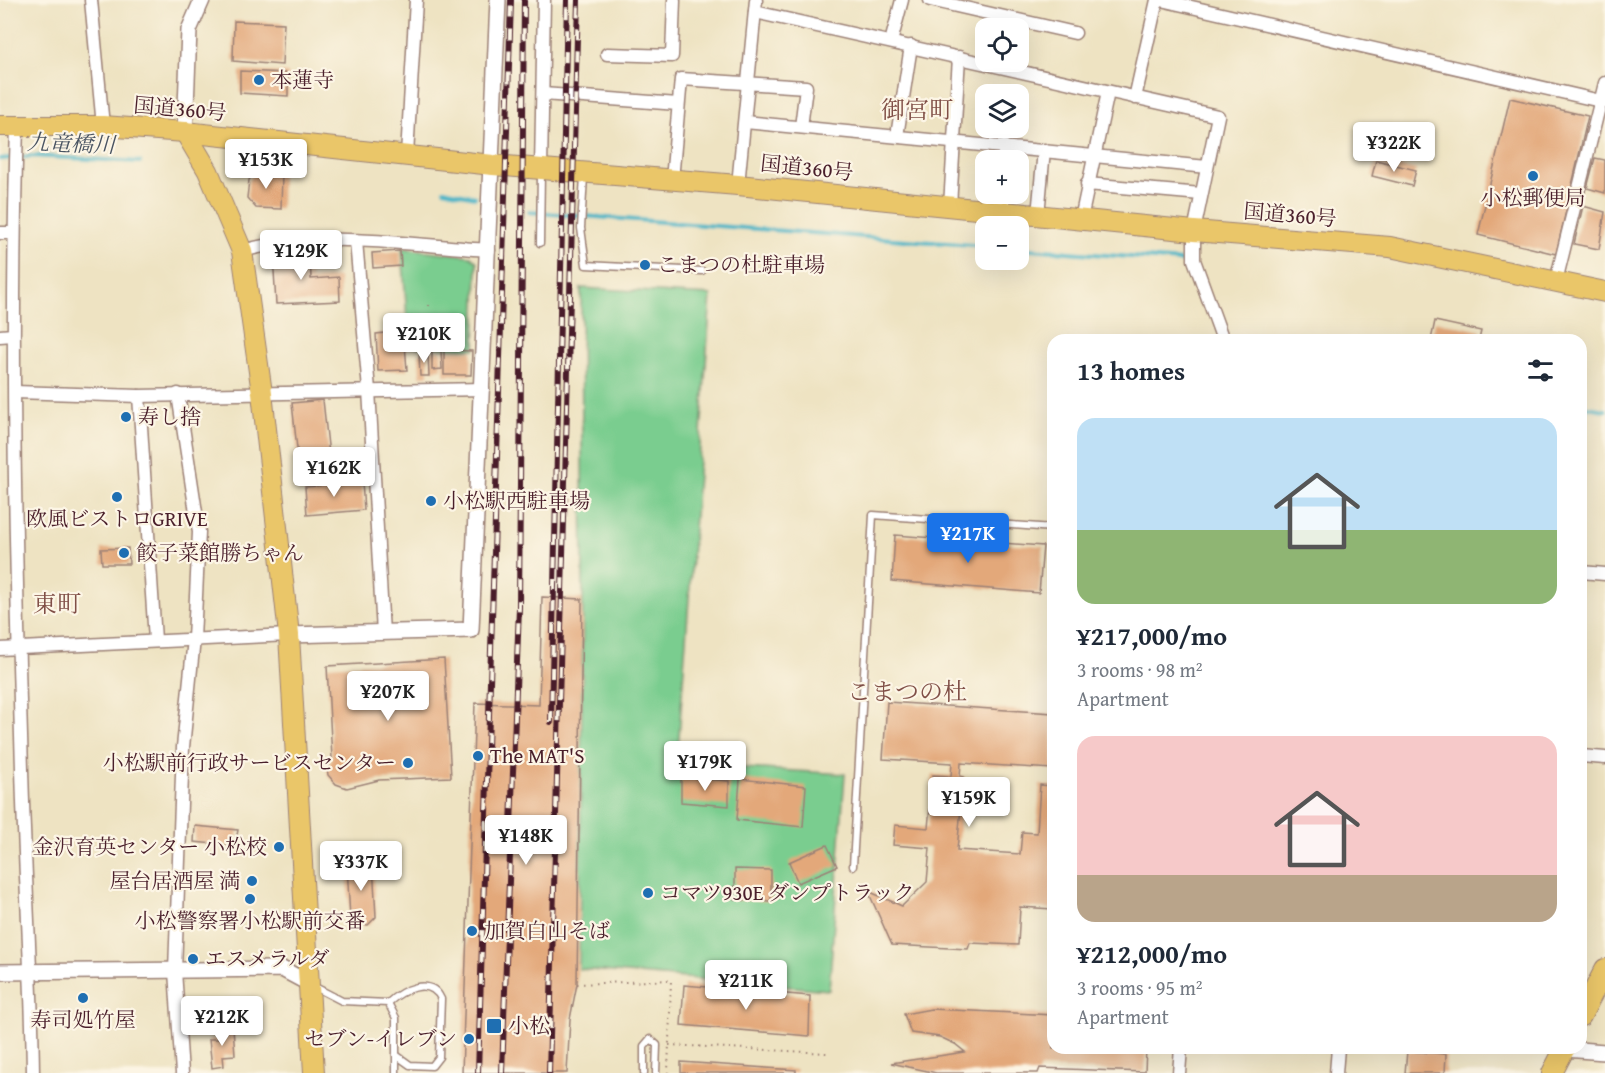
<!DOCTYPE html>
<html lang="en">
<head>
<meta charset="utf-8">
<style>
	:root { --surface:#fff; --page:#f6f6f7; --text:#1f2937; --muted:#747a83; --accent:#1a73e8 }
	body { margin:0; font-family:"Gentium Book Plus","Noto Serif JP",serif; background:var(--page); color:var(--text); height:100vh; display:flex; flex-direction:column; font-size:22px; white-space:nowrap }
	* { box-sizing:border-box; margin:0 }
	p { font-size:20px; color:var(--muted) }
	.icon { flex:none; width:33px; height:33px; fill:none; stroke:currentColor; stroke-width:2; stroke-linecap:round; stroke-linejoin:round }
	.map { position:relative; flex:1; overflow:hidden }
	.drawer { position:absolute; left:1047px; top:334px; width:540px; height:720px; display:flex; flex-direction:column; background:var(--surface); border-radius:18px; box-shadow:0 6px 24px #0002 }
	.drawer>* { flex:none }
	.tools { position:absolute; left:975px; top:18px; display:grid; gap:12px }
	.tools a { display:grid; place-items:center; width:54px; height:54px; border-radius:12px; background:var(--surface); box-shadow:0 6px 24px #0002; font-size:30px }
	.price { position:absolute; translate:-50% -51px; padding:0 14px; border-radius:6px; background:#fff; color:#222; font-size:20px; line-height:39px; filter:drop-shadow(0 2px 3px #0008) }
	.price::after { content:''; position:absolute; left:50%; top:36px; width:18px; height:14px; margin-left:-9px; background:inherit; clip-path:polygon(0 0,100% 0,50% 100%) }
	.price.on { background:var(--accent); color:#fff }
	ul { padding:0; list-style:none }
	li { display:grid; align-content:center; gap:12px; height:318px; padding:0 30px }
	li span { display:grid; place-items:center; height:186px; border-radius:18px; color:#555 }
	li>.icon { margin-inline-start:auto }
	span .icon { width:108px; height:108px; fill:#fffc; stroke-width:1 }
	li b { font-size:26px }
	h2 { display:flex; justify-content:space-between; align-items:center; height:72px; padding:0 30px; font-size:26px }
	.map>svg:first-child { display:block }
</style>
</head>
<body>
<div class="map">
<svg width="1605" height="1073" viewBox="0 0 1605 1073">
	<rect width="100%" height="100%" fill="#fcf5e5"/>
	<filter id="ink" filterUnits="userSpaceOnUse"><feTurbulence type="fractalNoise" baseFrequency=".0167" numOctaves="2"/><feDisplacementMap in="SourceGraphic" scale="12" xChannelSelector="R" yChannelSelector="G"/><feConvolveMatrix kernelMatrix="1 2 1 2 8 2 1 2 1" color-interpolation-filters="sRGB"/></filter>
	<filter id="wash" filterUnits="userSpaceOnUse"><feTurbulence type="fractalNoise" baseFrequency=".008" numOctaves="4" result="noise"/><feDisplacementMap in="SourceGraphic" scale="24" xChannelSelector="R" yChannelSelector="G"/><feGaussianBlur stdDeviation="1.35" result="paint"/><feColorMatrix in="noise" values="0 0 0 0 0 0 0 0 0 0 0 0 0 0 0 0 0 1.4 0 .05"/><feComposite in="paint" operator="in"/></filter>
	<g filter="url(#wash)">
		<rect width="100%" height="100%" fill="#eee3c2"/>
		<!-- green -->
		<g fill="#7acd8f" stroke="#62765d" stroke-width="1.5">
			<path d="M402,248L471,256L477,262L475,349L409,347Z"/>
			<path d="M581,288L711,295L677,764L845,774L829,990L579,969L583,598Z"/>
		</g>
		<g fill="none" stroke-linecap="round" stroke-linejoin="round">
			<!-- stream -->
			<g stroke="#4ab5c7" stroke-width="4">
				<path d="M0,159L34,156L140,162"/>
				<path d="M444,190L475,197"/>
				<path d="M529,212L986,246"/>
				<path d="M1018,248L1181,261"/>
				<path d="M1581,406L1605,410"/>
			</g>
		</g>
		<g id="blocks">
			<!-- building -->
			<g fill="#e3a87a">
				<path d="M234,21L284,23L282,65L233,61Z"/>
				<path d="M240,71L288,73V96L240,93Z"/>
				<path d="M1510,98L1588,116L1556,254L1478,235Z"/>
				<path d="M1595,158L1605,160V193L1587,188Z"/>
				<path d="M1376,160L1416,170L1412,186L1372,176Z"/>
				<path d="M255,171L282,173L281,209L256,208L247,198L249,180Z"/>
				<path d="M1583,206L1605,212L1599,249L1574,244Z"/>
				<path d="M400,251L401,266L373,268L372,253Z"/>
				<path d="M310,252L311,279L339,277L340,301L276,304L273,254Z"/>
				<path d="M1435,321L1481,331L1479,340H1431Z"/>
				<path d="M404,331L407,370L378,371L376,334Z"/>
				<path d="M441,350L442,369L432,370V351Z"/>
				<path d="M444,350L472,351L471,375H444Z"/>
				<path d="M419,353H428L429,376H420Z"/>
				<path d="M323,400L331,473L300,476L292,403Z"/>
				<path d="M362,482L364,510L307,515L305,487Z"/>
				<path d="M895,535L1043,546L1039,593L892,581Z"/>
				<path d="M128,548L129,564H102L101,549Z"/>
				<path d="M542,597L582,599L577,984L570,1019L567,1073H462L475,703L539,705Z"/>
				<path d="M444,659L451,777L379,780L347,788L336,784L328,775L327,769L332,758L327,666Z"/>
				<path d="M887,702L1053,713V769L961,763L960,776L964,777L957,850L1020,854L1022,832L1037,833L1040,785L1053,786V909L1020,907L1018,945L970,943L968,949L892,945L868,891L902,906L927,882L930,848L893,845L895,825L928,828L933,775L951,776L952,763L883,759Z"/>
				<path d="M681,777L729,781V806L681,802Z"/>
				<path d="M740,779L806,786L803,827L737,820Z"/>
				<path d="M195,826L238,830L235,846L194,842Z"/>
				<path d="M827,845L837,866L798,883L789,862Z"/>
				<path d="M352,860L373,864L376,917L368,925L355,924L350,918L347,865Z"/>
				<path d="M735,869L771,870V901L735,900Z"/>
				<path d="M684,985L810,996L809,1036L681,1025Z"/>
				<path d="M931,1009L1053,1015V1048H1146L1145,1072L1040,1068L1038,1073H936L891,1063L965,1052L955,1044L940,1037L911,1033L904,1014Z"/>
				<path d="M233,1028L235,1055L223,1056L224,1066L212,1068L209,1039H221L220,1029Z"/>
				<path d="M1407,1051L1446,1054L1445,1073H1405Z"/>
				<path d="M681,1062L796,1070V1073H681Z"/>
			</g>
		</g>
	</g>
	<g filter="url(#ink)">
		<use href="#blocks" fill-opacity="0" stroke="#9c8176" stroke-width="1.5"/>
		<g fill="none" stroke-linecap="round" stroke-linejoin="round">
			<defs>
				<g id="service">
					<path d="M584,176L581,228L586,265L702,271"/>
					<path d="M540,243L541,172"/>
					<path d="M853,866L873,515L1053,528"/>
					<path d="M313,986L342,1001L388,1003L396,1018V1073"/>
					<path d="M388,1003C401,991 430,975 441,999L439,1057L432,1066L410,1065L396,1055"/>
					<path d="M644,1073V1046L650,1039L657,1045L656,1073"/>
				</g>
				<g id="minor">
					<path d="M91,0L103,126"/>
					<path d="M930,0L1075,33"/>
					<path d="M1161,0L1605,102"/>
					<path d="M755,12L1218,116L1194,231V260L1223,340"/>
					<path d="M891,42L902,0"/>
					<path d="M607,54L672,56L674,0"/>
					<path d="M543,94L678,104"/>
					<path d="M1135,98L1157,0"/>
					<path d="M745,122L1207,167"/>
					<path d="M17,126C10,351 16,577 23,802C26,892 32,982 33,1073"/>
					<path d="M897,136L911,46"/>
					<path d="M407,155L416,0"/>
					<path d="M1004,160V146"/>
					<path d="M541,169L544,0"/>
					<path d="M672,180L681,79L806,87L801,127"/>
					<path d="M1087,184L1201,194"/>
					<path d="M738,185L756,0"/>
					<path d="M950,206L959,57"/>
					<path d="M1003,212V194"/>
					<path d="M1038,215L1044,150"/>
					<path d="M1081,219L1108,92"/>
					<path d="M0,233H14"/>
					<path d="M356,241L369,390L383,633"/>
					<path d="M242,251C320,229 409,245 489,250"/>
					<path d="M1556,281L1605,83"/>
					<path d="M0,336L13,335"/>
					<path d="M15,392L139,396L483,389"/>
					<path d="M178,394L199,532L194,639L183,747L175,971L182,1073"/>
					<path d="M139,396L155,640"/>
					<path d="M1581,572L1605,574"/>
					<path d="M0,649L289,635"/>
					<path d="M1581,756L1605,758"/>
					<path d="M1179,1073L1181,1048"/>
					<path d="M1336,1073L1338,1048"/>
				</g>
				<g id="tertiary">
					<path d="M185,132L189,30L202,0"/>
					<path d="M289,635L471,630L498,0"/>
					<path d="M0,972L282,969L310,984"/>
					<path d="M1565,1049L1605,1052"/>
				</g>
				<path id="primary" d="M185,132L208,171L242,251L262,393L289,635L314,1073"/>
				<g id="trunk">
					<path d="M0,126H103L185,132L493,165L738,185L1194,231L1390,247L1605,292"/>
					<path d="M1581,1016L1605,969"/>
					<path d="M1552,1073L1565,1048"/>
				</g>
			</defs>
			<!-- service casing -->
			<use href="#service" stroke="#9c8176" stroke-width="9"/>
			<!-- minor casing -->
			<use href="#minor" stroke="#9c8176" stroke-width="15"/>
			<!-- tertiary casing -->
			<use href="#tertiary" stroke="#9c8176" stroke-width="18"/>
			<!-- primary casing -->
			<use href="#primary" stroke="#9c8176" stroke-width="22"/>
			<!-- trunk casing -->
			<use href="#trunk" stroke="#9c8176" stroke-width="22"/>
			<!-- path -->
			<g stroke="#9c8176" stroke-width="2" stroke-dasharray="1.5 4.5" stroke-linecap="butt">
				<path d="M429,306V305"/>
				<path d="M577,984L671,980L668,1073"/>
				<path d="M669,1045L827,1053"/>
			</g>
			<!-- service -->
			<use href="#service" stroke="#fff" stroke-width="6"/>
			<!-- minor -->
			<use href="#minor" stroke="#fff" stroke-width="12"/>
			<!-- tertiary -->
			<use href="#tertiary" stroke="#fff" stroke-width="15"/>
			<!-- primary -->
			<use href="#primary" stroke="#eac669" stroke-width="20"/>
			<!-- trunk -->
			<use href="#trunk" stroke="#eac669" stroke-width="20"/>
			<defs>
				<g id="rail">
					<path d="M551,722L567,0"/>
					<path d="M478,1073L511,0"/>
					<path d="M502,1073L519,607L524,0"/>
					<path d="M549,1073L578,0"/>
				</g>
			</defs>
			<!-- rail casing -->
			<use href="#rail" stroke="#4a1f2b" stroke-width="6"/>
			<!-- rail -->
			<use href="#rail" stroke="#fcf5e5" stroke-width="4" stroke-dasharray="11" stroke-linecap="butt"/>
		</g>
	</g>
	<!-- markers -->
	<g fill="#1f6fb2" stroke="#fcf5e5" stroke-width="2">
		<circle cx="259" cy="80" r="6"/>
		<circle cx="1533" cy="176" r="6"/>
		<circle cx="645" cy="265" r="6"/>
		<circle cx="126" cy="417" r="6"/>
		<circle cx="117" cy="497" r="6"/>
		<circle cx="431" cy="501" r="6"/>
		<circle cx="124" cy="553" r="6"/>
		<circle cx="478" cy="756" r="6"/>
		<circle cx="408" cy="763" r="6"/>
		<circle cx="279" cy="847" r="6"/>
		<circle cx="252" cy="881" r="6"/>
		<circle cx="648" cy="893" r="6"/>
		<circle cx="250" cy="899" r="6"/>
		<circle cx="472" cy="931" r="6"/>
		<circle cx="193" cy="959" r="6"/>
		<circle cx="83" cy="998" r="6"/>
		<rect x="486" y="1018" width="16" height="16" rx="3"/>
		<circle cx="469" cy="1039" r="6"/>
	</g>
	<g text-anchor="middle" stroke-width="4.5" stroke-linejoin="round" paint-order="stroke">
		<!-- poi labels -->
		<g font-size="21" fill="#4a1f2b" stroke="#fcf5e5" text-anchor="start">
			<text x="271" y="87">本蓮寺</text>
			<text x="1533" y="205" text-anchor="middle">小松郵便局</text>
			<text x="657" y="272">こまつの杜駐車場</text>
			<text x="138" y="424">寿し捨</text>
			<text x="443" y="508">小松駅西駐車場</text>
			<text x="117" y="526" text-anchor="middle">欧風ビストロGRIVE</text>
			<text x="136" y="560">餃子菜館勝ちゃん</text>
			<text x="490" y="763">The MAT'S</text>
			<text x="396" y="770" text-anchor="end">小松駅前行政サービスセンター</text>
			<text x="267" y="854" text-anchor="end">金沢育英センター 小松校</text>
			<text x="240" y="888" text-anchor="end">屋台居酒屋 満</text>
			<text x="660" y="900">コマツ930E ダンプトラック</text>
			<text x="250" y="928" text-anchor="middle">小松警察署小松駅前交番</text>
			<text x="484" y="938">加賀白山そば</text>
			<text x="205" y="966">エスメラルダ</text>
			<text x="83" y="1027" text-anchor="middle">寿司処竹屋</text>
			<text x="508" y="1033">小松</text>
			<text x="457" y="1046" text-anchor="end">セブン-イレブン</text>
		</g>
		<!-- street labels -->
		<g font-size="21" fill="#4a1f2b" stroke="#fcf5e5">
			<text transform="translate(180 109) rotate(5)" y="7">国道360号</text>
			<text transform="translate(807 168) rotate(6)" y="7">国道360号</text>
			<text transform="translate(1290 215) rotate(5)" y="7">国道360号</text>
		</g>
		<!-- water labels -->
		<g font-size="22" font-style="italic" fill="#4a5462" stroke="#fcf5e5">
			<text transform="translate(71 143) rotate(2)" y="8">九竜橋川</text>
		</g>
		<!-- quarter labels -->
		<g font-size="24" fill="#804f47" stroke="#fcf5e5">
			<text x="917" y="118">御宮町</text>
			<text x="57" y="612">東町</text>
			<text x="907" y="700">こまつの杜</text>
		</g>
	</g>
</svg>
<div class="tools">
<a><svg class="icon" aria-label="locate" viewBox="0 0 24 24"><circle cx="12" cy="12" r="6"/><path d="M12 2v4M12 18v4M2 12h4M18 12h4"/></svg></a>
<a><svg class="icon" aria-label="layers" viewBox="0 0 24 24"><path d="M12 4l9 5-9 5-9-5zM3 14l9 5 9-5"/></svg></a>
<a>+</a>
<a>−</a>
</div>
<b class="price" style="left:1394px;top:173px">¥322K</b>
<b class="price" style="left:266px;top:190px">¥153K</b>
<b class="price" style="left:301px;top:281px">¥129K</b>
<b class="price" style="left:424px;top:364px">¥210K</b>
<b class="price" style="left:334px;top:498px">¥162K</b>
<b class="price on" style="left:968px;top:564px">¥217K</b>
<b class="price" style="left:388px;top:722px">¥207K</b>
<b class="price" style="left:705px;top:792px">¥179K</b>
<b class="price" style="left:969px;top:828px">¥159K</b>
<b class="price" style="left:526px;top:866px">¥148K</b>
<b class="price" style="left:361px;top:892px">¥337K</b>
<b class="price" style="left:746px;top:1011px">¥211K</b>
<b class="price" style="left:222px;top:1047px">¥212K</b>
<section class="drawer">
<h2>13 homes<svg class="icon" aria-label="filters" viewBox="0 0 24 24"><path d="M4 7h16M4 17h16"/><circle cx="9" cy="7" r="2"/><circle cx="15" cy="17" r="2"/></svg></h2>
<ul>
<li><span style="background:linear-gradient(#bfe0f5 60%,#8fb573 0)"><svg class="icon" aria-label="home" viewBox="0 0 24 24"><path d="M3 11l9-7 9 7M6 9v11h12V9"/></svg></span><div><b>¥217,000/mo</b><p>3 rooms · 98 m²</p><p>Apartment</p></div></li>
<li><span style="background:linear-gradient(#f6c9c9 75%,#b9a48a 0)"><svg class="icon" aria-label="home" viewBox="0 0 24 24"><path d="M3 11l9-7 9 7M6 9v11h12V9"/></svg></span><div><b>¥212,000/mo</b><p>3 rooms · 95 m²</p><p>Apartment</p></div></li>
</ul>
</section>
</div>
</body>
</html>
